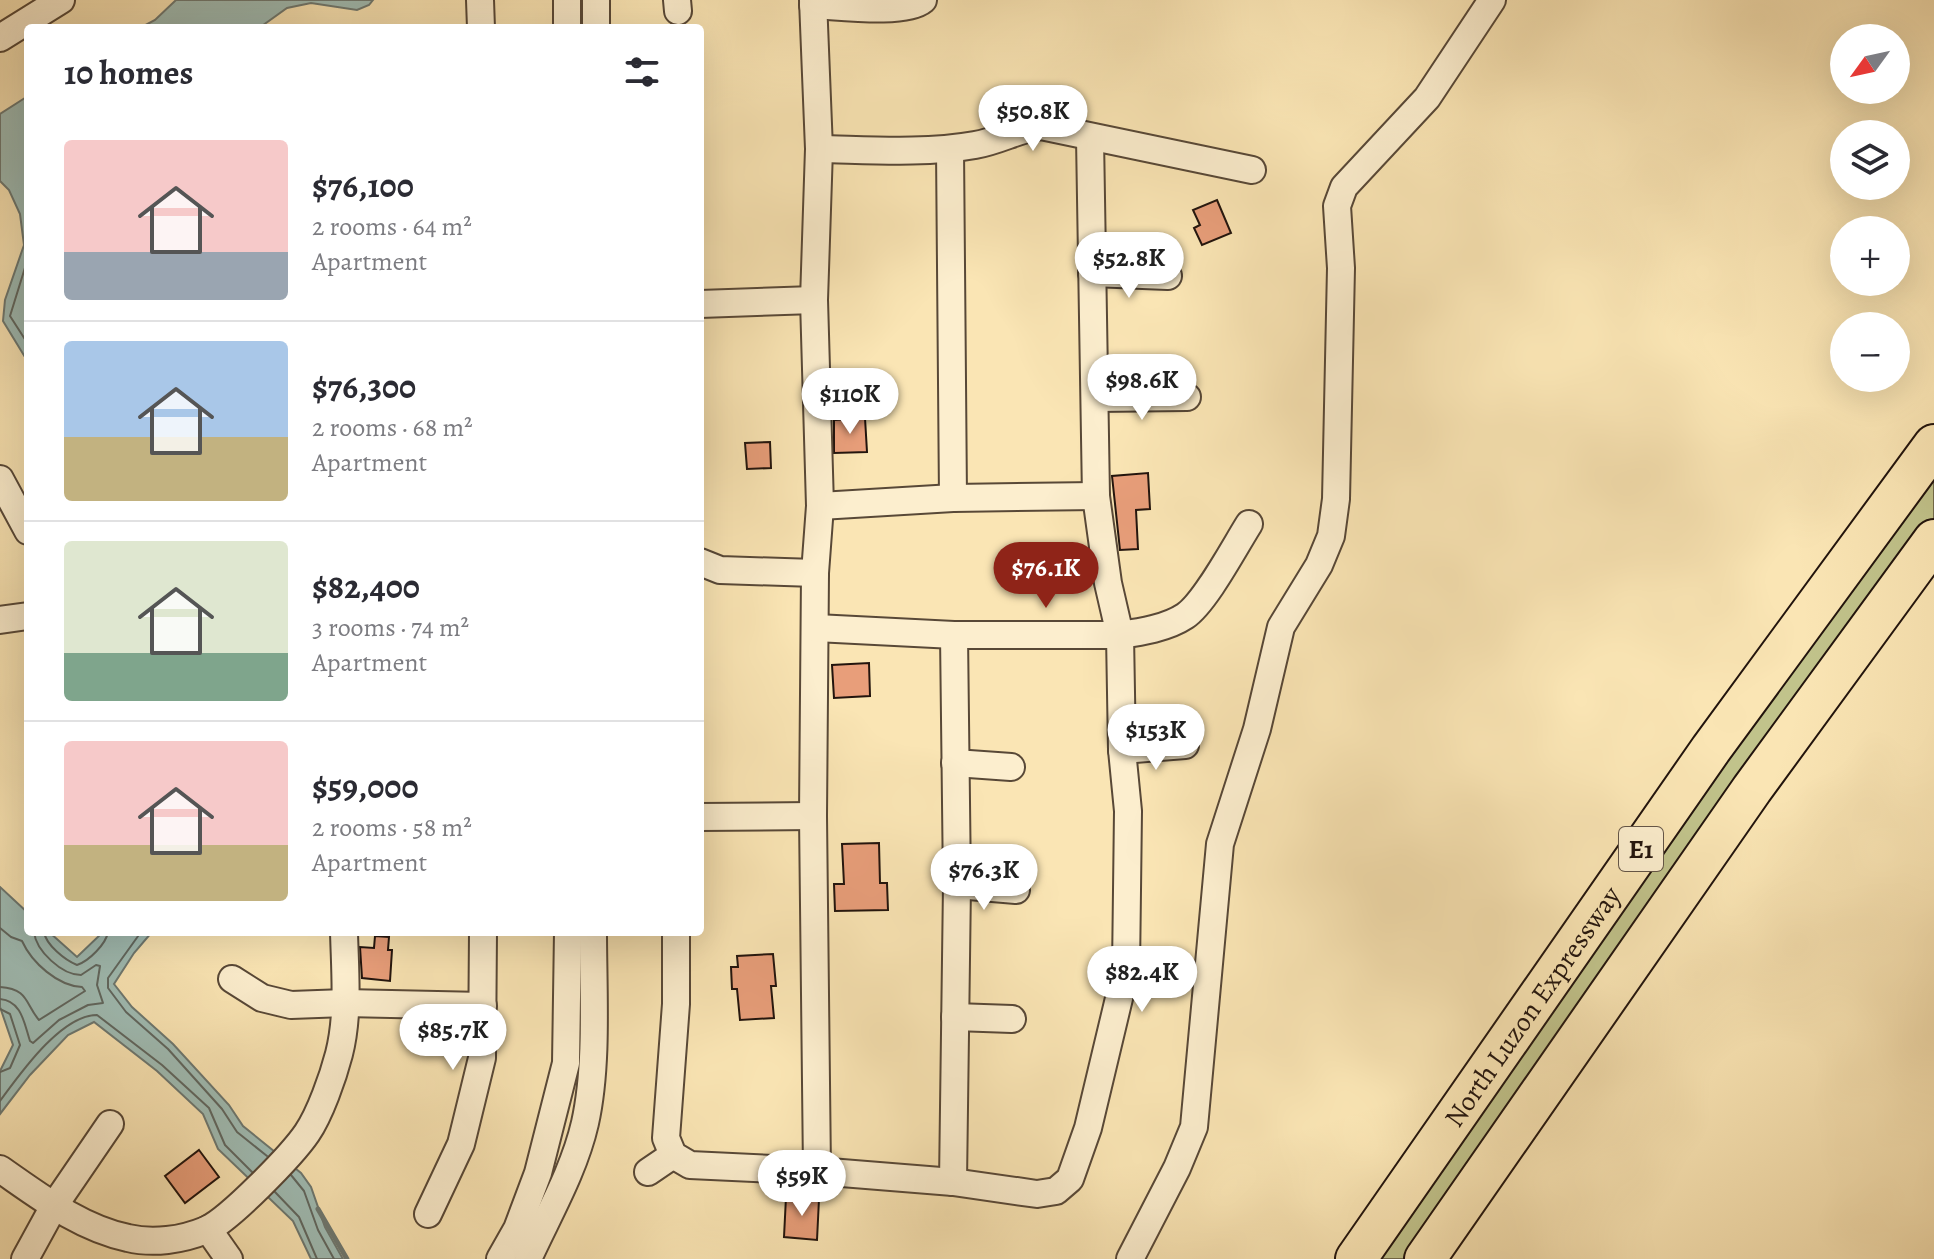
<!DOCTYPE html>
<html lang="en">
<head>
<meta charset="utf-8">
<style>
	:root { --surface:#fff; --page:#f2f2f3; --text:#2b2b33; --muted:#7c7c81; --line:#e1e1e2; --accent:#8f2418 }
	body { margin:0; font-family:Alegreya,serif; background:var(--page); color:var(--text); height:100vh; display:flex; flex-direction:column; font-size:30px; white-space:nowrap }
	* { box-sizing:border-box; margin:0 }
	p { font-size:26px; color:var(--muted) }
	.icon { flex:none; width:44px; height:44px; fill:none; stroke:currentColor; stroke-width:2; stroke-linecap:round; stroke-linejoin:round }
	.map { position:relative; flex:1; overflow:hidden }
	.panel { position:absolute; left:24px; top:24px; width:680px; height:912px; display:flex; flex-direction:column; background:var(--surface); border-radius:8px; box-shadow:0 8px 32px #0002 }
	.panel>* { flex:none }
	.needle { width:52px; rotate:237deg }
	.buttons { position:absolute; left:1830px; top:24px; display:grid; gap:16px }
	.buttons a { display:grid; place-items:center; width:80px; height:80px; border-radius:50%; background:var(--surface); box-shadow:0 8px 32px #0002; font-size:40px }
	.price { position:absolute; translate:-50% -68px; padding:0 18px; border-radius:28px; background:#fff; color:#222; font-size:26px; line-height:52px; filter:drop-shadow(0 2px 4px #0008) }
	.price::after { content:''; position:absolute; left:50%; top:48px; width:24px; height:18px; margin-left:-12px; background:inherit; clip-path:polygon(0 0,100% 0,50% 100%) }
	.price.active { background:var(--accent); color:#fff }
	ul { padding:0; list-style:none }
	li { display:flex; align-items:center; gap:24px; height:200px; padding:0 40px }
	li+li { border-top:2px solid var(--line) }
	li span { display:grid; place-items:center; flex:none; width:224px; height:160px; border-radius:8px; color:#555 }
	li>.icon { margin-inline-start:auto }
	span .icon { width:96px; height:96px; fill:#fffc; stroke-width:1 }
	li b { font-size:34px }
	h2 { display:flex; justify-content:space-between; align-items:center; height:96px; padding:0 40px; font-size:34px }
	.map>svg:first-child { display:block }
</style>
</head>
<body>
<div class="map">
<svg width="1934" height="1259" viewBox="0 0 1934 1259">
	<rect width="100%" height="100%" fill="#fae5b4"/>
	<filter id="stains"><feTurbulence type="fractalNoise" baseFrequency=".0025" numOctaves="4"/><feColorMatrix values="0 0 0 0 .2 0 0 0 0 .09 0 0 0 0 .02 0 0 0 .5 -.17"/></filter>
	<radialGradient id="worn" r=".72"><stop offset=".6" stop-color="#630" stop-opacity="0"/><stop offset="1" stop-color="#630" stop-opacity=".3"/></radialGradient>
	<!-- green -->
	<path fill="#c1c38b" stroke="#726c4c" stroke-width="2" d="M1934,460V523L1413,1259H1370Z"/>
	<!-- water -->
	<g fill="#a0bdb5" stroke="#6e7972" stroke-width="2">
		<path d="M176,0H373L369,5L357,10L311,3L287,8L259,28H140L155,20Z"/>
		<path d="M28,96V362L3,321L5,300L24,245L20,214L9,190L0,181V114Z"/>
		<path d="M0,887L28,913V932H49L77,957L103,932H152L134,953L114,984L132,1007L173,1044L229,1105L243,1126L301,1173L311,1187L325,1227L343,1259H311L293,1221L218,1149L203,1114L157,1071L94,1022L68,1035L30,1075L0,1114V1071L13,1045L0,1007Z"/>
	</g>
	<g fill="none" stroke-linecap="round" stroke-linejoin="round">
		<!-- shore -->
		<g stroke="#616861" stroke-width="2">
			<path d="M28,258L10,316L28,344"/>
			<path d="M0,928L11,937L22,941C32,963 58,986 82,987L85,991L39,1020C25,1004 29,989 0,987"/>
			<path d="M44,932C46,945 65,960 77,965C89,961 106,944 108,932"/>
			<path d="M141,932L108,978V988L126,1012L168,1049L222,1109L237,1132L267,1156"/>
			<path d="M0,999C22,1001 24,1023 30,1041L33,1043L59,1020L88,1005L103,1003L97,985L100,966L96,965L81,975C62,975 36,951 34,932"/>
			<path d="M0,1009L10,1014L20,1045L10,1068L0,1072"/>
			<path d="M0,1101C20,1074 61,1015 97,1015L162,1065L209,1108L225,1145L252,1172"/>
			<path d="M291,1175L304,1191L318,1230L334,1259"/>
			<path d="M275,1192L299,1217L317,1259"/>
		</g>
		<!-- stream -->
		<path stroke="#6e7972" stroke-width="5" d="M318,1209L347,1259"/>
	</g>
	<!-- building -->
	<g fill="#e89e7a" stroke="#22140d" stroke-width="2">
		<path d="M1217,200L1231,233L1202,245L1194,228L1200,225L1193,210Z"/>
		<path d="M865,418L867,452L834,453V420Z"/>
		<path d="M770,442L771,468L747,469L745,443Z"/>
		<path d="M1148,473L1150,509L1136,510L1138,549L1120,550L1112,476Z"/>
		<path d="M869,663L870,696L834,698L832,665Z"/>
		<path d="M879,843L880,883H887L888,910L835,911L834,884H844L842,844Z"/>
		<path d="M375,936L389,937L388,950H392L390,981L362,978L360,947L374,948Z"/>
		<path d="M773,954L776,986H771L774,1018L740,1020L737,989H732L731,967H738L737,956Z"/>
		<path d="M199,1150L219,1177L185,1203L165,1176Z"/>
		<path d="M786,1197L819,1199L817,1240L784,1237Z"/>
	</g>
	<g fill="none" stroke-linecap="round" stroke-linejoin="round">
		<defs>
			<g id="minor">
				<path d="M480,0L481,28"/>
				<path d="M567,0V28"/>
				<path d="M596,0V28"/>
				<path d="M677,0L678,11"/>
				<path d="M813,0L819,149L814,300L820,506L815,573L813,816L817,1171"/>
				<path d="M813,5C838,6 905,15 923,0"/>
				<path d="M0,38L61,0"/>
				<path d="M819,149C871,150 924,154 975,145C999,141 1018,129 1041,126L1252,170"/>
				<path d="M950,149L953,498"/>
				<path d="M1092,273L1168,276"/>
				<path d="M700,304L814,300"/>
				<path d="M1095,398L1187,397"/>
				<path d="M0,479L28,531"/>
				<path d="M820,506L953,498L1096,496"/>
				<path d="M700,562L720,570L815,573"/>
				<path d="M0,620L28,616"/>
				<path d="M816,628L954,635H1120C1141,632 1167,628 1185,616C1205,603 1235,546 1249,524"/>
				<path d="M1122,750L1185,745"/>
				<path d="M955,763L1011,767"/>
				<path d="M700,817L813,816"/>
				<path d="M957,885L1016,890"/>
				<path d="M676,932V1004L666,1138L673,1155L690,1165L817,1171L953,1182L1037,1194L1056,1191L1070,1179L1088,1128L1126,969L1128,811L1122,750L1120,635L1108,583L1096,496L1090,138"/>
				<path d="M232,979L262,998L291,1005L345,1003L483,1006"/>
				<path d="M955,1017L1012,1019"/>
				<path d="M0,1169C39,1196 80,1228 128,1238C153,1244 182,1240 206,1230C229,1220 292,1155 307,1133C320,1114 333,1077 339,1054C349,1015 345,972 344,932"/>
				<path d="M648,1172L673,1155"/>
				<path d="M953,1182L957,885L954,635"/>
				<path d="M428,1214L461,1144L482,1058L483,932"/>
				<path d="M208,1229L229,1259"/>
				<path d="M25,1259L54,1206L110,1124"/>
				<path d="M500,1259L517,1229L538,1173L566,1063L568,932"/>
				<path d="M528,1259C548,1215 574,1171 585,1123C598,1065 593,991 593,932"/>
				<path d="M1130,1259L1177,1168L1194,1127L1220,844L1257,729L1281,627L1319,565L1331,536L1336,499L1341,268L1337,206L1344,187L1427,98L1492,0"/>
			</g>
			<g id="highway">
				<path id="s1" d="M1356,1259L1711,749L1934,445"/>
				<path d="M1425,1259L1752,789L1934,540"/>
			</g>
		</defs>
		<!-- minor casing -->
		<use href="#minor" stroke="#584837" stroke-width="30"/>
		<!-- highway casing -->
		<use href="#highway" stroke="#22140d" stroke-width="44"/>
		<!-- minor -->
		<use href="#minor" stroke="#fceece" stroke-width="26"/>
		<!-- highway -->
		<use href="#highway" stroke="#fae5b4" stroke-width="40"/>
	</g>
	<g text-anchor="middle" stroke-width="8" stroke-linejoin="round" paint-order="stroke">
		<!-- shield labels -->
		<rect fill="#fceece" stroke="#635547" stroke-width="2" x="1619" y="827" width="44" height="44" rx="6"/>
		<g font-size="26" font-weight="bold" fill="#22140d">
			<text x="1641" y="858">E1</text>
		</g>
		<!-- street labels -->
		<g font-size="28" fill="#22140d" stroke="#fceece">
			<text dy="10" stroke="none"><textPath href="#s1" startOffset="308">North Luzon Expressway</textPath></text>
		</g>
	</g>
	<rect width="100%" height="100%" filter="url(#stains)"/>
	<rect width="100%" height="100%" fill="url(#worn)"/>
</svg>
<div class="buttons">
<a><svg class="needle" viewBox="-14 -14 28 28"><path d="M0-13l5 13h-10z" fill="#e53935"/><path d="M0 13l5-13h-10z" fill="#7c7c81"/></svg></a>
<a><svg class="icon" aria-label="layers" viewBox="0 0 24 24"><path d="M12 4l9 5-9 5-9-5zM3 14l9 5 9-5"/></svg></a>
<a>+</a>
<a>−</a>
</div>
<b class="price" style="left:1033px;top:153px">$50.8K</b>
<b class="price" style="left:1129px;top:300px">$52.8K</b>
<b class="price" style="left:1142px;top:422px">$98.6K</b>
<b class="price" style="left:850px;top:436px">$110K</b>
<b class="price active" style="left:1046px;top:610px">$76.1K</b>
<b class="price" style="left:1156px;top:772px">$153K</b>
<b class="price" style="left:984px;top:912px">$76.3K</b>
<b class="price" style="left:1142px;top:1014px">$82.4K</b>
<b class="price" style="left:453px;top:1072px">$85.7K</b>
<b class="price" style="left:802px;top:1218px">$59K</b>
<section class="panel">
<h2>10 homes<svg class="icon" aria-label="filters" viewBox="0 0 24 24"><path d="M4 7h16M4 17h16"/><circle cx="9" cy="7" r="2"/><circle cx="15" cy="17" r="2"/></svg></h2>
<ul>
<li><span style="background:linear-gradient(#f6c9c9 70%,#9aa5b1 0)"><svg class="icon" aria-label="home" viewBox="0 0 24 24"><path d="M3 11l9-7 9 7M6 9v11h12V9"/></svg></span><div><b>$76,100</b><p>2 rooms · 64 m²</p><p>Apartment</p></div></li>
<li><span style="background:linear-gradient(#a9c7e8 60%,#c2b280 0)"><svg class="icon" aria-label="home" viewBox="0 0 24 24"><path d="M3 11l9-7 9 7M6 9v11h12V9"/></svg></span><div><b>$76,300</b><p>2 rooms · 68 m²</p><p>Apartment</p></div></li>
<li><span style="background:linear-gradient(#dfe7d0 70%,#7fa58c 0)"><svg class="icon" aria-label="home" viewBox="0 0 24 24"><path d="M3 11l9-7 9 7M6 9v11h12V9"/></svg></span><div><b>$82,400</b><p>3 rooms · 74 m²</p><p>Apartment</p></div></li>
<li><span style="background:linear-gradient(#f6c9c9 65%,#c2b280 0)"><svg class="icon" aria-label="home" viewBox="0 0 24 24"><path d="M3 11l9-7 9 7M6 9v11h12V9"/></svg></span><div><b>$59,000</b><p>2 rooms · 58 m²</p><p>Apartment</p></div></li>
</ul>
</section>
</div>
</body>
</html>
